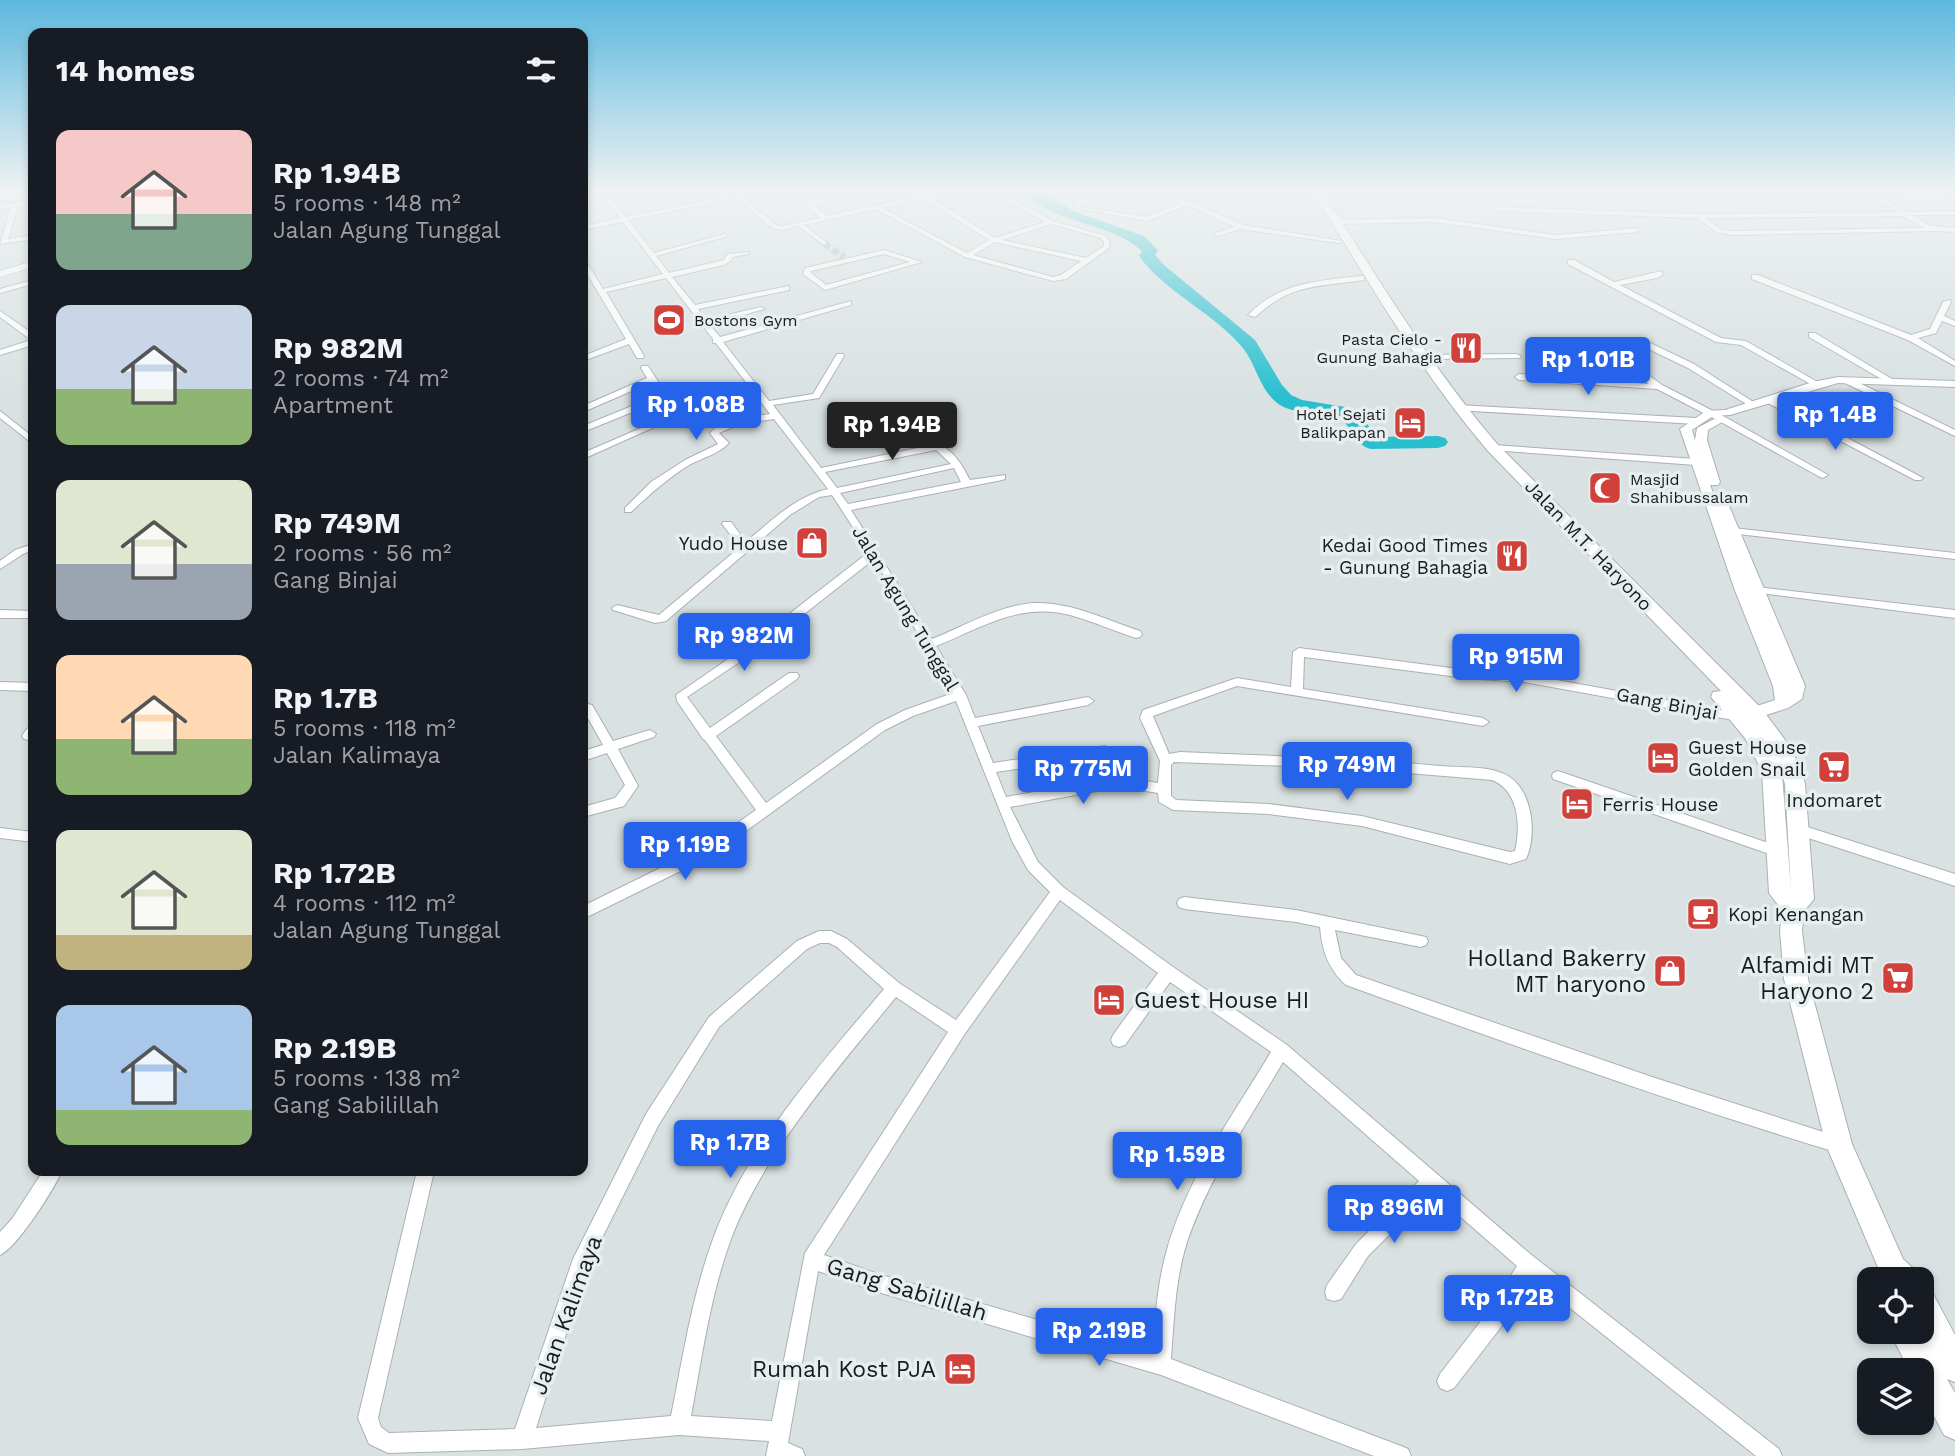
<!DOCTYPE html>
<html lang="en">
<head>
<meta charset="utf-8">
<style>
	:root { --surface:#171b24; --page:#20242c; --text:#f1f3f6; --muted:#9ea1a6; --accent:#2563eb }
	body { margin:0; font-family:"Work Sans",sans-serif; background:var(--page); color:var(--text); height:100vh; display:flex; flex-direction:column; font-size:26px; white-space:nowrap }
	* { box-sizing:border-box; margin:0 }
	p { font-size:23px; color:var(--muted) }
	.icon { flex:none; width:38px; height:38px; fill:none; stroke:currentColor; stroke-width:2; stroke-linecap:round; stroke-linejoin:round }
	.map { position:relative; flex:1; overflow:hidden }
	.sheet { position:absolute; left:28px; top:28px; width:560px; height:1148px; display:flex; flex-direction:column; background:var(--surface); border-radius:14px; box-shadow:0 4px 10px #0003 }
	.sheet>* { flex:none }
	.buttons { position:absolute; left:1857px; top:1267px; display:grid; gap:14px }
	.buttons a { display:grid; place-items:center; width:77px; height:77px; border-radius:14px; background:var(--surface); box-shadow:0 4px 10px #0003; font-size:35px }
	.price { position:absolute; translate:-50% -60px; padding:0 16px; border-radius:7px; background:var(--accent); color:#fff; font-size:23px; line-height:46px; filter:drop-shadow(0 2px 4px #0008) }
	.price::after { content:''; position:absolute; left:50%; top:42px; width:21px; height:16px; margin-left:-10px; background:inherit; clip-path:polygon(0 0,100% 0,50% 100%) }
	.price.active { background:#222; color:#fff }
	ul { padding:0; list-style:none }
	li { display:flex; align-items:center; gap:21px; height:175px; padding:0 28px }
	li span { display:grid; place-items:center; flex:none; width:196px; height:140px; border-radius:14px; color:#555 }
	li>.icon { margin-inline-start:auto }
	span .icon { width:84px; height:84px; fill:#fffc; stroke-width:1 }
	li b { font-size:30px }
	h2 { display:flex; justify-content:space-between; align-items:center; height:84px; padding:0 28px; font-size:30px }
	.map>svg:first-child { display:block }
</style>
</head>
<body>
<div class="map">
<svg width="1955" height="1456" viewBox="0 0 1955 1456">
	<rect width="100%" height="100%" fill="#d9e1e2"/>
	<g fill="none" stroke-linecap="round" stroke-linejoin="round">
		<!-- river -->
		<path fill="#2abfcf" fill-rule="evenodd" d="M1024,192H1042L1073,211L1144,236L1158,250L1155,255L1164,265L1255,340L1282,385L1291,395L1302,400L1351,408L1361,416L1377,437L1438,436L1445,438L1448,442L1445,446L1438,448L1371,449C1356,446 1353,429 1342,420C1325,407 1299,417 1280,405C1260,392 1257,366 1243,348C1213,312 1167,294 1139,256L1142,251C1111,222 1055,225 1024,192Z"/>
		<!-- minor-tunnel -->
		<path stroke="#b3baba" stroke-width="7" stroke-dasharray="7 3.5" stroke-linecap="butt" d="M824,243L844,257"/>
		<defs>
			<g id="minor">
				<path d="M600,192H606L612,199L641,192H654L614,202L626,217L745,192H758L742,197L776,225L782,226L820,218L807,205V203L853,192H865L814,205L827,216L924,194L948,192L930,197L995,238L1045,222L992,192H1000L1053,221L1105,236L1110,241L1109,248L1066,279L1053,281L965,257L876,209L804,225L826,242V244L824,245L798,226L782,230L772,228L736,198L628,220L654,253L725,234L728,236L656,256L669,273L724,260L728,254L749,252V254L733,257L729,262L724,265L672,277L695,305L789,286V290L698,309L706,320L761,307L765,309L709,324L720,337L851,301V305L723,342L769,401L813,394L837,354H843L844,356L819,398L773,405L821,468L937,444C954,450 962,465 970,480L1005,475V479L1002,480L851,510L932,639C965,626 999,605 1035,603C1071,602 1107,620 1140,631L1142,634L1140,637L1136,638C1114,631 1092,621 1070,615C1019,602 981,628 936,646L966,695L975,718L1088,697L1094,701L1088,705L978,726L993,763L1105,746L1109,748L1111,751L1109,754L1105,756L996,772L1006,797L1113,778H1127L1158,783L1160,761L1140,718L1143,710L1237,678L1291,687L1293,652L1299,648L1466,670L1524,674L1743,714L1745,717L1739,721L1524,682L1466,678L1304,657L1303,689L1483,718L1489,722L1483,726L1237,686L1153,716L1169,754L1180,752C1267,756 1354,758 1440,766C1462,768 1489,765 1508,776C1533,791 1537,835 1526,859L1510,864L1362,826L1269,814L1173,810L1159,802L1158,793L1127,788H1113L1010,807L1038,862L1063,887L1173,967L1287,1045L1529,1253L1779,1449L1782,1456H1756L1531,1277L1501,1327L1454,1388L1447,1391L1440,1388L1437,1381L1440,1374L1487,1313L1517,1266L1432,1192L1368,1256L1341,1299L1334,1301L1327,1299L1325,1292L1327,1285L1356,1244L1419,1181L1283,1062C1249,1120 1209,1177 1187,1242C1175,1280 1174,1320 1171,1359L1401,1446L1408,1449L1411,1456H1374L1161,1375L878,1292L818,1271L788,1443L802,1449L805,1456H766L769,1441L679,1435L522,1449L388,1453L369,1444L358,1418L417,1171H434L378,1418L381,1427L389,1433L515,1429L573,1259L646,1114L709,1017L797,941L819,931H831L847,939L899,983L956,1020L1050,892L1028,870L1012,841L956,701L913,716L885,730L713,855L583,919V906L703,847L756,810L705,740L703,739L677,701L676,695L757,639L869,552L832,495L819,497L790,515L666,621L655,623L613,610L612,608L617,605L659,615L740,547L722,524L723,522H731L746,542C771,521 796,496 828,489L774,419L740,424L719,433L729,443C719,454 702,458 689,465C667,479 650,494 631,512H625V508L651,482L685,460L718,444L710,433C724,418 751,417 770,414L716,343H713V339L666,278L606,292L644,356L643,358H637L629,344L583,361V356L626,339L583,267V259L585,260L603,289L663,274L623,222L583,230V226L620,218ZM924,199L989,240L967,253L882,208ZM1051,224L1101,238L1104,241V246L1086,258L1002,240ZM995,242L1081,261L1061,275L1053,277L973,255ZM936,450L951,464L837,488L825,472ZM954,468L961,482L848,504L840,493ZM874,559L953,693L905,710L877,724L766,803L716,736L797,679L799,676L797,673H789L710,728L687,697L765,645ZM1174,762L1348,768L1492,780C1519,791 1521,826 1515,851L1510,852L1362,816L1269,804L1176,800L1171,796V765ZM1060,900L1158,973L1113,1035L1111,1040L1113,1045L1119,1047L1125,1045L1170,982L1271,1052C1232,1117 1184,1182 1165,1257C1157,1288 1155,1321 1152,1353L878,1274L824,1255L964,1035ZM820,943H829L837,947L884,989C820,1065 748,1144 713,1239C692,1296 683,1357 671,1416L536,1428L587,1268L658,1126L719,1027L807,949ZM896,997L948,1032L805,1253L772,1421L691,1416C702,1357 710,1296 731,1239C763,1154 838,1068 896,997Z"/>
				<path d="M1101,192H1111L1081,203V207L1147,217L1181,203L1148,192H1158L1199,205L1243,225L1342,241L1339,243L1241,229L1217,236L1215,235V233L1235,227L1187,205L1148,221L1075,208L1076,201Z"/>
				<path d="M1473,192H1480L1492,206L1497,207L1702,214L1897,212L1879,201L1607,202L1604,200L1607,198H1884L1955,195V199L1889,202L1906,212L1955,211V215H1912L1931,226L1955,228V232L1937,231L1732,235L1716,232L1698,218L1496,211L1488,208ZM1903,216L1924,228L1732,231L1720,229L1706,218Z"/>
				<path d="M33,200V204L18,206L8,239L33,235V239L0,244L11,207L0,209V205Z"/>
				<path d="M1434,218L1556,235L1636,228L1639,230L1636,232L1556,239L1434,222L1337,224L1334,222L1337,220Z"/>
				<path d="M884,250L922,262L825,290L803,274L805,268ZM884,254L910,262L826,285L811,273V271Z"/>
				<path d="M1568,260H1574L1614,282L1662,271V275L1657,278L1620,285L1721,338L1746,341L1821,384L1814,386L1741,345L1716,342L1568,264Z"/>
				<path d="M1752,275H1758L1911,335L1930,329L1943,302L1950,300L1951,302L1944,316L1955,321V326L1942,321L1936,333L1918,338L1955,361V366L1908,340L1752,279Z"/>
				<path d="M1361,276H1364V280C1318,287 1292,283 1255,317L1248,315C1278,283 1320,280 1361,276Z"/>
				<path d="M33,280V284L0,293V289Z"/>
				<path d="M0,311L33,334V345L0,355V350L31,340L0,317Z"/>
				<path d="M1809,333H1815L1897,382L1890,384L1809,337Z"/>
				<path d="M1640,341H1646L1694,364L1755,403L1748,405L1688,368L1640,345Z"/>
				<path d="M1602,345H1608L1662,385L1725,417L1828,475L1823,478L1820,477L1719,421L1657,389L1519,380L1515,377L1519,374L1649,384L1602,349Z"/>
				<path d="M1517,354L1521,356L1520,358L1421,359L1417,357L1421,355Z"/>
				<path d="M642,366H648L677,411V417L583,459V453L669,416V411L662,400L583,432V426L659,395L650,383L583,412V406L647,378L641,368Z"/>
				<path d="M1843,378H1849L1955,430V436L1843,382Z"/>
				<path d="M1764,397H1770L1923,478L1921,480H1915L1764,401Z"/>
				<path d="M1458,405L1696,418L1700,421L1696,424L1455,410V406Z"/>
				<path d="M0,411L33,437V444L0,418Z"/>
				<path d="M1493,445L1696,459L1701,462L1696,465L1490,450L1488,448Z"/>
				<path d="M1733,528L1955,553V559L1729,533V529Z"/>
				<path d="M33,544V550L23,554L0,569V561L15,550Z"/>
				<path d="M1748,586L1955,610V618L1744,591L1743,589Z"/>
				<path d="M0,610L33,611V618H0Z"/>
				<path d="M0,682L33,683V691L0,690Z"/>
				<path d="M588,704L592,705L613,741L650,730L656,734L654,737L618,749L638,786L624,806L583,817V807L615,798L625,785L607,753L583,761V751L603,745L583,709L584,705Z"/>
				<path d="M33,726V738L28,740L24,739L22,736C25,731 27,727 33,726Z"/>
				<path d="M1558,771L1783,848L1785,852L1783,856L1778,857L1553,779L1552,776L1553,773Z"/>
				<path d="M1798,824L1955,874V886L1793,833L1791,829L1793,825Z"/>
				<path d="M0,828L33,832V842L0,838Z"/>
				<path d="M1184,897L1296,910L1426,937L1428,941L1426,945L1421,947L1335,930L1341,958L1356,975L1655,1078L1839,1137L1845,1139L1847,1145L1845,1151L1839,1153C1673,1103 1509,1044 1346,985C1328,969 1322,950 1320,927L1296,922L1184,909L1179,907L1177,903L1179,899Z"/>
				<path d="M43,1171H62C54,1189 17,1248 0,1255V1232L12,1219Z"/>
			</g>
			<path id="tertiary" d="M1838,377L1955,381V387L1838,383L1730,415L1713,416L1692,430L1701,461L1695,440L1697,428L1714,419L1724,421L1708,430L1707,440L1720,482L1718,485H1710L1718,505L1723,502L1729,506L1805,686L1802,699L1788,708L1745,722L1739,720L1737,716L1739,712L1775,700L1773,686L1734,588L1680,429L1706,411L1725,410L1813,382ZM1740,566L1789,686V693V686Z"/>
			<g id="secondary">
				<path d="M20,192H33V196L0,201V195Z"/>
				<path d="M33,261V267L0,277V271Z"/>
			</g>
			<g id="primary">
				<path d="M1313,192H1323C1378,279 1431,367 1498,445L1762,709L1788,744L1801,769L1805,784L1814,899L1804,911L1802,931L1808,979L1852,1144L1903,1259L1914,1269L1918,1279H1883L1826,1145L1784,979L1780,931L1782,910L1769,893L1762,771L1745,738L1711,697L1713,692L1721,691L1488,451C1420,371 1368,281 1313,192ZM1782,774L1785,784L1791,890Z"/>
				<path d="M1922,1287L1932,1292L1955,1335V1382L1947,1379L1955,1393V1440L1944,1435L1922,1393V1370H1909L1890,1332L1922,1334Z"/>
			</g>
		</defs>
		<!-- minor casing -->
		<use href="#minor" stroke="#aab1b2" stroke-width="2"/>
		<!-- tertiary casing -->
		<use href="#tertiary" stroke="#aab1b2" stroke-width="2"/>
		<!-- secondary casing -->
		<use href="#secondary" stroke="#aab1b2" stroke-width="1"/>
		<!-- primary casing -->
		<use href="#primary" stroke="#aab1b2" stroke-width="2"/>
		<!-- minor -->
		<use href="#minor" fill="#fff" fill-rule="evenodd"/>
		<!-- tertiary -->
		<use href="#tertiary" fill="#fff" fill-rule="evenodd"/>
		<!-- secondary -->
		<use href="#secondary" fill="#fff" fill-rule="evenodd"/>
		<!-- primary -->
		<use href="#primary" fill="#fff" fill-rule="evenodd"/>
	</g>
	<!-- sky -->
	<linearGradient id="sky" x2="0" y2="1"><stop stop-color="#5cb8de"/><stop offset="0.48" stop-color="#eef2f2"/><stop offset="1" stop-color="#eef2f2" stop-opacity="0"/></linearGradient>
	<rect width="1955" height="396" fill="url(#sky)"/>
	<!-- icons -->
	<defs>
		<symbol id="stadium-square" viewBox="-11 -11 22 22"><rect x="-9" y="-9" width="18" height="18" rx="4" fill="#d0413c" stroke="#e7eeef"/><path d="M0-5a6.5 5 0 1 0 0 10a6.5 5 0 1 0 0-10ZM-3.5-1.8h7v3.6h-7Z" fill="#fff"/></symbol>
		<symbol id="restaurant-square" viewBox="-11 -11 22 22"><rect x="-9" y="-9" width="18" height="18" rx="4" fill="#d0413c" stroke="#e7eeef"/><path d="M-5-6h1v4h1v-4h1v4h1v-4h1v5L-1.5 .5V6h-2V.5L-5-1ZM5-6V6H3V1.5H1.5Q1.5-4 5-6Z" fill="#fff"/></symbol>
		<symbol id="hotel-square" viewBox="-11 -11 22 22"><rect x="-9" y="-9" width="18" height="18" rx="4" fill="#d0413c" stroke="#e7eeef"/><path d="M-6-4.5h1.5V1H6V5H4.5V3h-9V5H-6ZM-4 0a1.8 1.8 0 1 1 3.6 0ZM.5 0V-2.5h3Q6-2.5 6 0Z" fill="#fff"/></symbol>
		<symbol id="mosque-square" viewBox="-11 -11 22 22"><rect x="-9" y="-9" width="18" height="18" rx="4" fill="#d0413c" stroke="#e7eeef"/><path d="M3.5-4.9A6 6 0 1 0 3.5 4.9A5 5 0 1 1 3.5-4.9Z" fill="#fff"/></symbol>
		<symbol id="shop-square" viewBox="-11 -11 22 22"><rect x="-9" y="-9" width="18" height="18" rx="4" fill="#d0413c" stroke="#e7eeef"/><path d="M-5-2.5h2.3a2.7 3.5 0 0 1 5.4 0H5L5.5 6h-11ZM-1.5-2.5h3a1.5 2.3 0 0 0-3 0Z" fill="#fff"/></symbol>
		<symbol id="supermarket-square" viewBox="-11 -11 22 22"><rect x="-9" y="-9" width="18" height="18" rx="4" fill="#d0413c" stroke="#e7eeef"/><path d="M-6-5.5h2.5l.6 2H6L4.5 2H-2.5L-4.4-4H-6ZM-1.5 3.2a1.3 1.3 0 1 0 .1 0ZM3 3.2a1.3 1.3 0 1 0 .1 0Z" fill="#fff"/></symbol>
		<symbol id="cafe-square" viewBox="-11 -11 22 22"><rect x="-9" y="-9" width="18" height="18" rx="4" fill="#d0413c" stroke="#e7eeef"/><path d="M-5.5-4.5H6V0H3Q3 3.5 0 3.5H-2.5Q-5.5 3.5-5.5 0ZM3-3.2v2h1.7v-2ZM-6 4.5H4V6H-6Z" fill="#fff"/></symbol>
	</defs>
	<g fill-rule="evenodd">
		<use href="#stadium-square" x="650" y="301" width="38" height="38"/>
		<use href="#restaurant-square" x="1447" y="329" width="38" height="38"/>
		<use href="#hotel-square" x="1391" y="404" width="38" height="38"/>
		<use href="#mosque-square" x="1586" y="469" width="38" height="38"/>
		<use href="#shop-square" x="793" y="524" width="38" height="38"/>
		<use href="#restaurant-square" x="1493" y="537" width="38" height="38"/>
		<use href="#hotel-square" x="1644" y="739" width="38" height="38"/>
		<use href="#supermarket-square" x="1815" y="748" width="38" height="38"/>
		<use href="#hotel-square" x="1558" y="785" width="38" height="38"/>
		<use href="#cafe-square" x="1684" y="895" width="38" height="38"/>
		<use href="#shop-square" x="1651" y="952" width="38" height="38"/>
		<use href="#supermarket-square" x="1879" y="959" width="38" height="38"/>
		<use href="#hotel-square" x="1090" y="981" width="38" height="38"/>
		<use href="#hotel-square" x="941" y="1350" width="38" height="38"/>
	</g>
	<g text-anchor="middle" stroke-width="7" stroke-linejoin="round" paint-order="stroke">
		<!-- far-poi labels -->
		<g font-size="16" fill="#191c1c" stroke="#e7eeef" text-anchor="start">
			<text x="694" y="326">Bostons Gym</text>
			<text x="1442" y="345" text-anchor="end">Pasta Cielo -<tspan x="1442" dy="18">Gunung Bahagia</tspan></text>
			<text x="1386" y="420" text-anchor="end">Hotel Sejati<tspan x="1386" dy="18">Balikpapan</tspan></text>
			<text x="1630" y="485">Masjid<tspan x="1630" dy="18">Shahibussalam</tspan></text>
		</g>
		<!-- poi labels -->
		<g font-size="19" fill="#191c1c" stroke="#e7eeef" text-anchor="start">
			<text x="788" y="550" text-anchor="end">Yudo House</text>
			<text x="1488" y="552" text-anchor="end">Kedai Good Times<tspan x="1488" dy="22">- Gunung Bahagia</tspan></text>
			<text x="1688" y="754">Guest House<tspan x="1688" dy="22">Golden Snail</tspan></text>
			<text x="1834" y="807" text-anchor="middle">Indomaret</text>
			<text x="1602" y="811">Ferris House</text>
			<text x="1728" y="921">Kopi Kenangan</text>
		</g>
		<!-- street labels -->
		<g font-size="19" fill="#191c1c" stroke="#e7eeef">
			<text transform="translate(1589 545) rotate(46)" y="7">Jalan M.T. Haryono</text>
			<text transform="translate(906 608) rotate(59)" y="7">Jalan Agung Tunggal</text>
			<text transform="translate(1667 703) rotate(11)" y="7">Gang Binjai</text>
		</g>
		<!-- near-poi labels -->
		<g font-size="23" fill="#191c1c" stroke="#e7eeef" text-anchor="end">
			<text x="1646" y="966">Holland Bakerry<tspan x="1646" dy="26">MT haryono</tspan></text>
			<text x="1874" y="973">Alfamidi MT<tspan x="1874" dy="26">Haryono 2</tspan></text>
			<text x="1134" y="1008" text-anchor="start">Guest House HI</text>
			<text x="936" y="1377">Rumah Kost PJA</text>
		</g>
		<!-- near-street labels -->
		<g font-size="23" fill="#191c1c" stroke="#e7eeef">
			<text transform="translate(907 1289) rotate(17)" y="8">Gang Sabilillah</text>
			<text transform="translate(566 1315) rotate(-70)" y="8">Jalan Kalimaya</text>
		</g>
	</g>
</svg>
<div class="buttons">
<a><svg class="icon" aria-label="locate" viewBox="0 0 24 24"><circle cx="12" cy="12" r="6"/><path d="M12 2v4M12 18v4M2 12h4M18 12h4"/></svg></a>
<a><svg class="icon" aria-label="layers" viewBox="0 0 24 24"><path d="M12 4l9 5-9 5-9-5zM3 14l9 5 9-5"/></svg></a>
</div>
<b class="price" style="left:1588px;top:397px">Rp 1.01B</b>
<b class="price" style="left:696px;top:442px">Rp 1.08B</b>
<b class="price" style="left:1835px;top:452px">Rp 1.4B</b>
<b class="price active" style="left:892px;top:462px">Rp 1.94B</b>
<b class="price" style="left:744px;top:673px">Rp 982M</b>
<b class="price" style="left:1516px;top:694px">Rp 915M</b>
<b class="price" style="left:1347px;top:802px">Rp 749M</b>
<b class="price" style="left:1083px;top:806px">Rp 775M</b>
<b class="price" style="left:685px;top:882px">Rp 1.19B</b>
<b class="price" style="left:730px;top:1180px">Rp 1.7B</b>
<b class="price" style="left:1177px;top:1192px">Rp 1.59B</b>
<b class="price" style="left:1394px;top:1245px">Rp 896M</b>
<b class="price" style="left:1507px;top:1335px">Rp 1.72B</b>
<b class="price" style="left:1099px;top:1368px">Rp 2.19B</b>
<section class="sheet">
<h2>14 homes<svg class="icon" aria-label="filters" viewBox="0 0 24 24"><path d="M4 7h16M4 17h16"/><circle cx="9" cy="7" r="2"/><circle cx="15" cy="17" r="2"/></svg></h2>
<ul>
<li><span style="background:linear-gradient(#f6c9c9 60%,#7fa58c 0)"><svg class="icon" aria-label="home" viewBox="0 0 24 24"><path d="M3 11l9-7 9 7M6 9v11h12V9"/></svg></span><div><b>Rp 1.94B</b><p>5 rooms · 148 m²</p><p>Jalan Agung Tunggal</p></div></li>
<li><span style="background:linear-gradient(#c9d6e8 60%,#8fb573 0)"><svg class="icon" aria-label="home" viewBox="0 0 24 24"><path d="M3 11l9-7 9 7M6 9v11h12V9"/></svg></span><div><b>Rp 982M</b><p>2 rooms · 74 m²</p><p>Apartment</p></div></li>
<li><span style="background:linear-gradient(#dfe7d0 60%,#9aa5b1 0)"><svg class="icon" aria-label="home" viewBox="0 0 24 24"><path d="M3 11l9-7 9 7M6 9v11h12V9"/></svg></span><div><b>Rp 749M</b><p>2 rooms · 56 m²</p><p>Gang Binjai</p></div></li>
<li><span style="background:linear-gradient(#ffd9b3 60%,#8fb573 0)"><svg class="icon" aria-label="home" viewBox="0 0 24 24"><path d="M3 11l9-7 9 7M6 9v11h12V9"/></svg></span><div><b>Rp 1.7B</b><p>5 rooms · 118 m²</p><p>Jalan Kalimaya</p></div></li>
<li><span style="background:linear-gradient(#dfe7d0 75%,#c2b280 0)"><svg class="icon" aria-label="home" viewBox="0 0 24 24"><path d="M3 11l9-7 9 7M6 9v11h12V9"/></svg></span><div><b>Rp 1.72B</b><p>4 rooms · 112 m²</p><p>Jalan Agung Tunggal</p></div></li>
<li><span style="background:linear-gradient(#a9c7e8 75%,#8fb573 0)"><svg class="icon" aria-label="home" viewBox="0 0 24 24"><path d="M3 11l9-7 9 7M6 9v11h12V9"/></svg></span><div><b>Rp 2.19B</b><p>5 rooms · 138 m²</p><p>Gang Sabilillah</p></div></li>
</ul>
</section>
</div>
</body>
</html>
